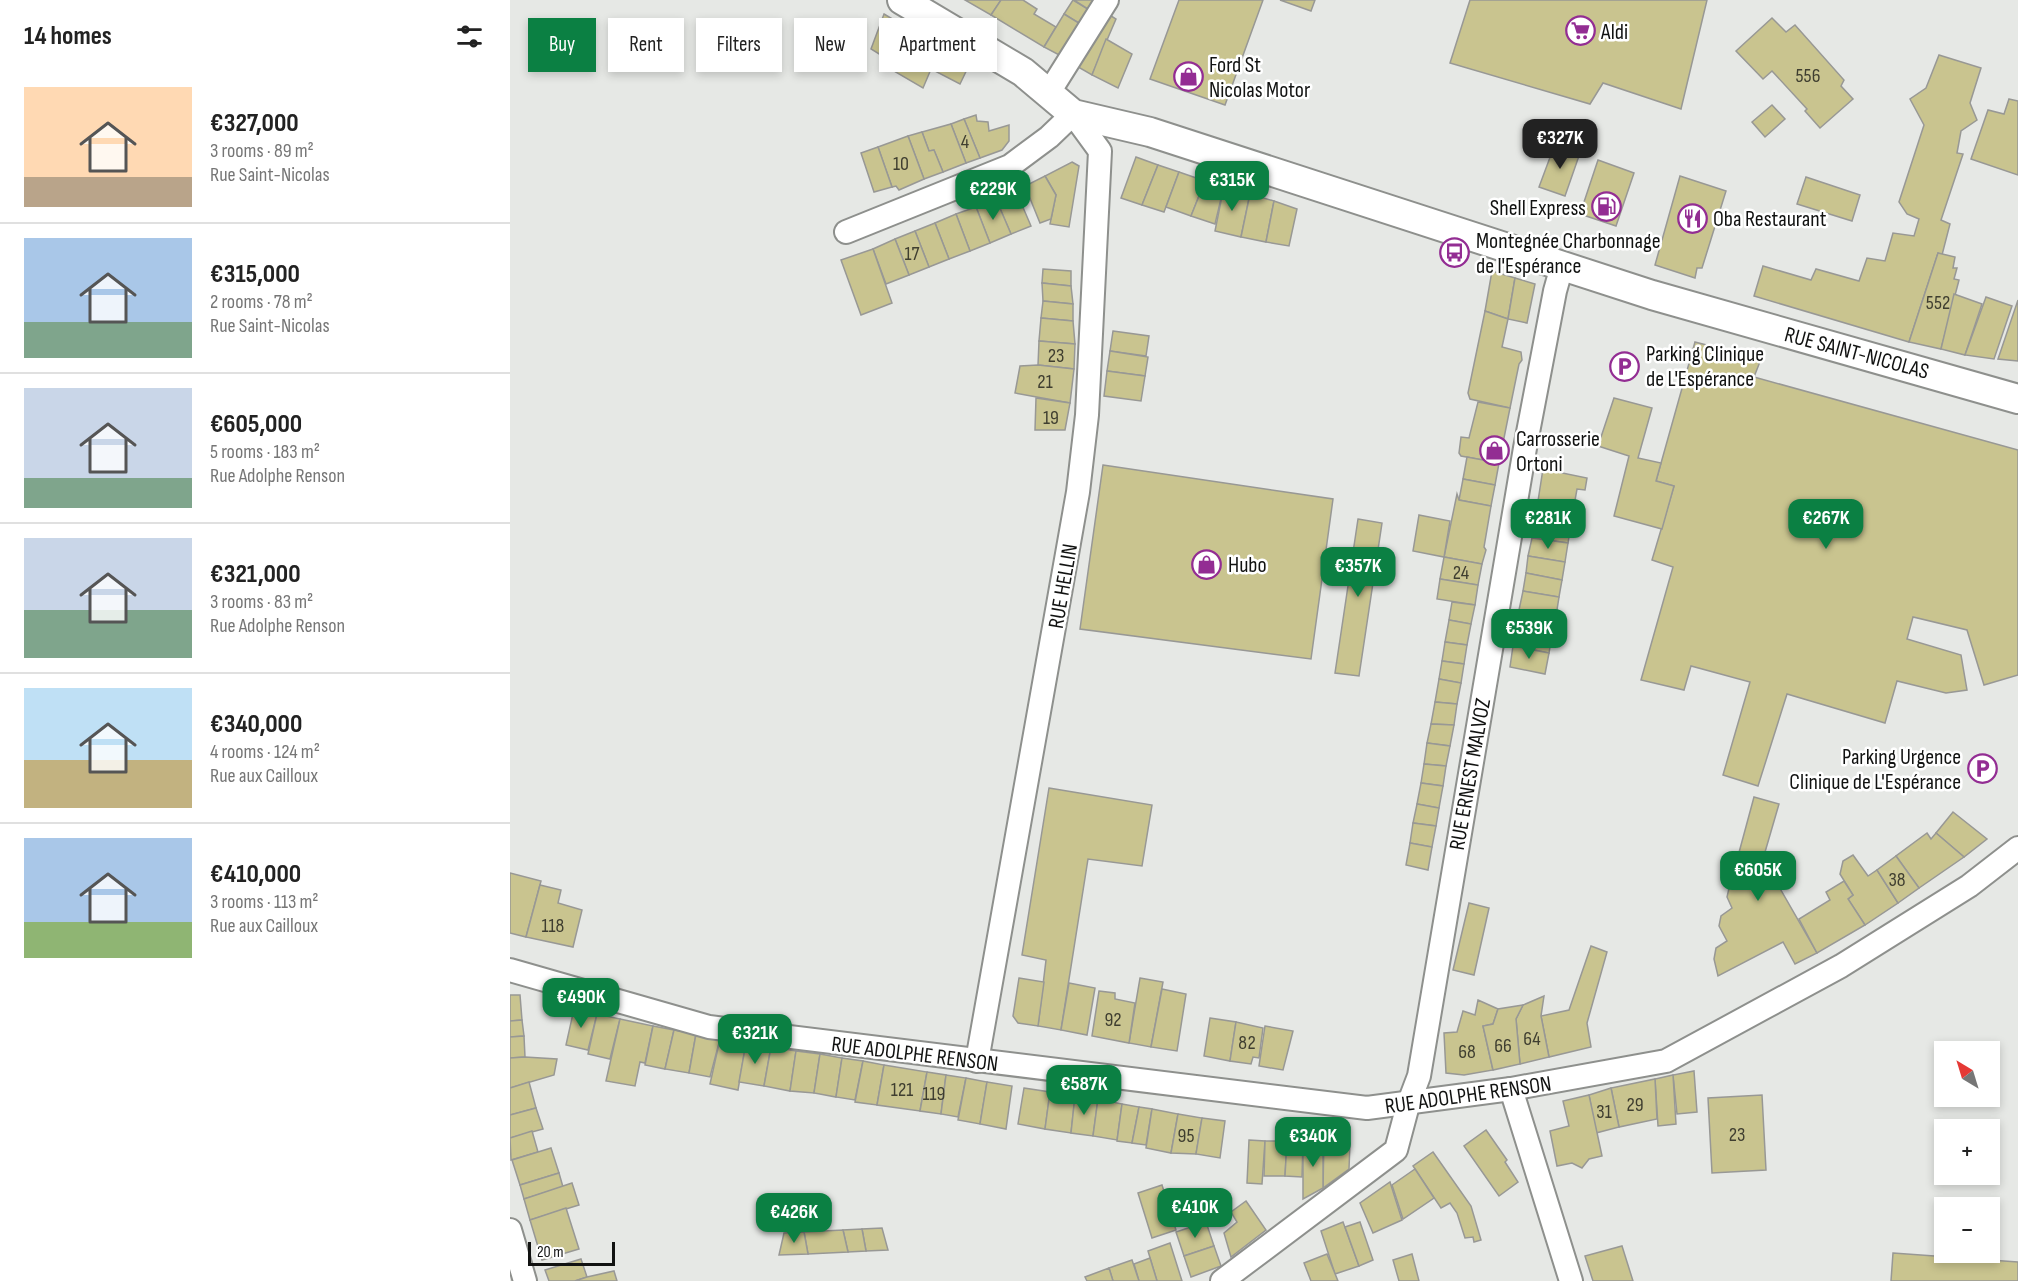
<!DOCTYPE html>
<html lang="en">
<head>
<meta charset="utf-8">
<style>
	:root { --surface:#fff; --page:#f6f6f6; --text:#222; --muted:#767676; --line:#e0e0e0; --accent:#0b8043 }
	body { margin:0; font-family:"Sofia Sans Condensed",sans-serif; background:var(--page); color:var(--text); height:100vh; display:flex; flex-direction:column; font-size:22px; white-space:nowrap }
	* { box-sizing:border-box; margin:0 }
	p { font-size:20px; color:var(--muted) }
	.icon { flex:none; width:33px; height:33px; fill:none; stroke:currentColor; stroke-width:2; stroke-linecap:round; stroke-linejoin:round }
	.map { position:relative; flex:1; overflow:hidden }
	.sheet { display:flex; flex-direction:column; background:var(--surface); width:510px }
	.sheet>* { flex:none }
	.hud { position:absolute; left:18px; top:18px; width:570px; height:54px; display:flex; gap:12px }
	.needle { width:39px; rotate:322deg }
	.tools { position:absolute; left:1424px; top:1041px; display:grid; gap:12px }
	.tools a { display:grid; place-items:center; width:66px; height:66px; border-radius:0px; background:var(--surface); box-shadow:0 3px 9px #0003; font-size:30px }
	.scale { position:absolute; left:18px; bottom:15px; width:87px; box-sizing:border-box; padding-left:6px; border:3px solid #111211; border-top:0; font-size:16px; line-height:21px; white-space:nowrap; color:#111211; -webkit-text-stroke:4px #fff; paint-order:stroke }
	.price { position:absolute; translate:-50% -51px; padding:0 14px; border-radius:12px; background:var(--accent); color:#fff; font-size:20px; line-height:39px; filter:drop-shadow(0 2px 3px #0008) }
	.price::after { content:''; position:absolute; left:50%; top:36px; width:18px; height:14px; margin-left:-9px; background:inherit; clip-path:polygon(0 0,100% 0,50% 100%) }
	.price.selected { background:#222; color:#fff }
	ul { padding:0; list-style:none }
	li { display:flex; align-items:center; gap:18px; height:150px; padding:0 24px }
	li+li { border-top:2px solid var(--line) }
	li span { display:grid; place-items:center; flex:none; width:168px; height:120px; border-radius:0px; color:#555 }
	li>.icon { margin-inline-start:auto }
	span .icon { width:72px; height:72px; fill:#fffc; stroke-width:1 }
	li b { font-size:26px }
	h2 { display:flex; justify-content:space-between; align-items:center; height:72px; padding:0 24px; font-size:26px }
	.pill { padding:0 21px; border-radius:0px; background:var(--surface); box-shadow:0 3px 9px #0003; font-size:21px; line-height:54px }
	.pill.selected { background:var(--accent); color:#fff }
	main { display:flex; flex:1; min-height:0 }
	.map>svg:first-child { display:block }
</style>
</head>
<body>
<main>
<section class="sheet">
<h2>14 homes<svg class="icon" aria-label="filters" viewBox="0 0 24 24"><path d="M4 7h16M4 17h16"/><circle cx="9" cy="7" r="2"/><circle cx="15" cy="17" r="2"/></svg></h2>
<ul>
<li><span style="background:linear-gradient(#ffd9b3 75%,#b9a48a 0)"><svg class="icon" aria-label="home" viewBox="0 0 24 24"><path d="M3 11l9-7 9 7M6 9v11h12V9"/></svg></span><div><b>€327,000</b><p>3 rooms · 89 m²</p><p>Rue Saint-Nicolas</p></div></li>
<li><span style="background:linear-gradient(#a9c7e8 70%,#7fa58c 0)"><svg class="icon" aria-label="home" viewBox="0 0 24 24"><path d="M3 11l9-7 9 7M6 9v11h12V9"/></svg></span><div><b>€315,000</b><p>2 rooms · 78 m²</p><p>Rue Saint-Nicolas</p></div></li>
<li><span style="background:linear-gradient(#c9d6e8 75%,#7fa58c 0)"><svg class="icon" aria-label="home" viewBox="0 0 24 24"><path d="M3 11l9-7 9 7M6 9v11h12V9"/></svg></span><div><b>€605,000</b><p>5 rooms · 183 m²</p><p>Rue Adolphe Renson</p></div></li>
<li><span style="background:linear-gradient(#c9d6e8 60%,#7fa58c 0)"><svg class="icon" aria-label="home" viewBox="0 0 24 24"><path d="M3 11l9-7 9 7M6 9v11h12V9"/></svg></span><div><b>€321,000</b><p>3 rooms · 83 m²</p><p>Rue Adolphe Renson</p></div></li>
<li><span style="background:linear-gradient(#bfe0f5 60%,#c2b280 0)"><svg class="icon" aria-label="home" viewBox="0 0 24 24"><path d="M3 11l9-7 9 7M6 9v11h12V9"/></svg></span><div><b>€340,000</b><p>4 rooms · 124 m²</p><p>Rue aux Cailloux</p></div></li>
<li><span style="background:linear-gradient(#a9c7e8 70%,#8fb573 0)"><svg class="icon" aria-label="home" viewBox="0 0 24 24"><path d="M3 11l9-7 9 7M6 9v11h12V9"/></svg></span><div><b>€410,000</b><p>3 rooms · 113 m²</p><p>Rue aux Cailloux</p></div></li>
</ul>
</section>
<div class="map">
<svg width="1508" height="1281" viewBox="0 0 1508 1281">
	<rect width="100%" height="100%" fill="#e6e8e5"/>
	<!-- building -->
	<g fill="#c9c48f" stroke="#989895" stroke-width="1.5">
		<path d="M455,0H491L481,15Z"/>
		<path d="M491,0H513L527,9L524,14L546,27L534,47L481,15Z"/>
		<path d="M563,0L581,11L572,25L554,14Z"/>
		<path d="M564,0H588L581,11Z"/>
		<path d="M669,0H753L715,105L640,79Z"/>
		<path d="M770,0H805L801,11Z"/>
		<path d="M960,0H1197L1171,109L1093,83L1080,104L940,63Z"/>
		<path d="M595,12L606,19L582,75L563,64Z"/>
		<path d="M374,14L391,24L379,60L361,49Z"/>
		<path d="M554,14L572,25L553,57L534,47Z"/>
		<path d="M1262,18L1276,32L1285,25L1334,80L1331,86L1343,99L1310,128L1295,111L1297,109L1262,71L1253,79L1226,51Z"/>
		<path d="M391,24L430,48L413,88L377,67Z"/>
		<path d="M596,39L622,54L608,88L582,75Z"/>
		<path d="M433,47L461,61L450,84L421,69Z"/>
		<path d="M1429,55L1471,68L1460,103L1467,120L1451,131L1447,153L1453,154L1431,220L1440,224L1432,255L1428,253L1399,342L1244,296L1253,266L1301,280L1306,269L1349,281L1357,258L1375,261L1383,233L1404,236L1409,219L1397,214L1389,202L1414,125L1400,99L1416,88Z"/>
		<path d="M1499,99L1508,101V175L1461,159L1478,110L1494,114Z"/>
		<path d="M1262,105L1275,119L1255,137L1242,122Z"/>
		<path d="M466,115L467,121L478,122L479,131L499,125V141L492,150L470,158L454,119Z"/>
		<path d="M454,119L470,158L456,163L441,124Z"/>
		<path d="M441,124L456,163L433,172L424,150L419,151L412,132Z"/>
		<path d="M412,132L419,151L424,150L433,172L414,179L398,136Z"/>
		<path d="M398,136L414,179L389,190L386,186L382,187L368,147Z"/>
		<path d="M1045,144L1070,153L1055,196L1029,187Z"/>
		<path d="M368,147L382,187L364,192L351,153Z"/>
		<path d="M626,157L648,165L632,205L611,198Z"/>
		<path d="M1088,160L1124,173L1106,226L1070,214Z"/>
		<path d="M562,162L569,166L559,227L540,224L546,195L535,176Z"/>
		<path d="M648,165L669,172L654,212L632,205Z"/>
		<path d="M669,172L695,181L681,216L656,207Z"/>
		<path d="M535,176L546,195L541,219L530,223L515,186Z"/>
		<path d="M1170,176L1216,191L1192,268H1187L1185,278L1145,265Z"/>
		<path d="M1296,177L1350,195L1342,221L1287,204Z"/>
		<path d="M695,181L714,186L705,224L681,216Z"/>
		<path d="M714,186L740,194L731,237L705,231Z"/>
		<path d="M506,191L521,226L501,234L486,199Z"/>
		<path d="M740,194L764,201L756,242L731,237Z"/>
		<path d="M486,199L501,234L480,243L466,207Z"/>
		<path d="M764,201L787,209L779,246L756,242Z"/>
		<path d="M466,207L480,243L460,251L446,214Z"/>
		<path d="M446,214L460,251L439,259L425,223Z"/>
		<path d="M425,223L439,259L419,267L405,231Z"/>
		<path d="M405,231L419,267L399,275L385,239Z"/>
		<path d="M385,239L399,275L376,284L363,249Z"/>
		<path d="M363,249L382,303L351,315L331,260Z"/>
		<path d="M1428,253L1445,257L1443,268H1447L1444,279L1449,280L1431,349L1399,342Z"/>
		<path d="M533,269L561,271V286L532,283Z"/>
		<path d="M982,271L1005,278L998,319L975,311Z"/>
		<path d="M1005,278L1025,284L1017,323L998,319Z"/>
		<path d="M532,283L561,286L563,304L533,301Z"/>
		<path d="M1444,294L1472,304L1455,355L1431,349Z"/>
		<path d="M1476,297L1502,306L1484,359L1455,355Z"/>
		<path d="M1508,300V361L1488,359Z"/>
		<path d="M533,301L563,304V321L531,318Z"/>
		<path d="M975,311L998,319L992,347L1011,352L1012,360L1009,364L1000,408L960,399L958,393Z"/>
		<path d="M531,318L563,321L565,344L529,341Z"/>
		<path d="M603,331L639,336L636,356L600,351Z"/>
		<path d="M529,341L565,344L564,369L528,365Z"/>
		<path d="M1185,342L1251,359L1244,377L1508,450V675L1474,685L1457,630L1403,617L1397,639L1451,655L1457,690L1436,693L1387,681L1375,723L1277,694L1248,786L1213,775L1240,682L1181,666L1174,690L1131,680L1163,567L1142,560L1164,486L1146,481Z"/>
		<path d="M600,351L638,357L635,376L597,371Z"/>
		<path d="M528,365L564,369L560,403L505,393L510,366Z"/>
		<path d="M597,371L635,376L631,401L594,396Z"/>
		<path d="M526,398L560,403L555,430H525Z"/>
		<path d="M1104,398L1142,408L1128,458L1151,463L1146,481L1164,486L1152,529L1104,516L1119,456L1088,446Z"/>
		<path d="M968,402L1000,408L989,463L951,456L949,453L951,437L959,438Z"/>
		<path d="M957,457L989,463L985,485L953,479Z"/>
		<path d="M593,465L823,499L801,659L570,629Z"/>
		<path d="M1033,469L1077,478L1075,490L1067,489L1064,506L1028,501Z"/>
		<path d="M953,479L985,485L981,506L949,500Z"/>
		<path d="M947,494L949,500L981,506L974,547L976,550L972,564L934,557Z"/>
		<path d="M1028,501L1064,506L1061,524L1024,520Z"/>
		<path d="M909,515L940,521L934,557L903,551Z"/>
		<path d="M848,519L872,523L849,676L825,673Z"/>
		<path d="M1024,520L1061,524L1058,543L1022,538Z"/>
		<path d="M1022,538L1058,543L1055,562L1018,556Z"/>
		<path d="M1018,556L1055,562L1052,580L1016,573Z"/>
		<path d="M934,557L972,564L968,585L930,579Z"/>
		<path d="M1016,573L1052,580L1049,597L1013,591Z"/>
		<path d="M930,579L968,585L965,605L927,599Z"/>
		<path d="M1013,591L1049,597L1046,616L1009,610Z"/>
		<path d="M942,602L965,605L961,624L939,620Z"/>
		<path d="M1009,610L1046,616L1042,634L1006,627Z"/>
		<path d="M939,620L961,624L957,645L935,642Z"/>
		<path d="M1006,627L1042,634L1039,653L1003,646Z"/>
		<path d="M935,642L957,645L954,664L932,661Z"/>
		<path d="M1003,646L1039,653L1035,674L1000,667Z"/>
		<path d="M932,661L954,664L951,683L929,679Z"/>
		<path d="M929,679L951,683L947,704L925,702Z"/>
		<path d="M925,702L947,704L944,725L921,724Z"/>
		<path d="M921,724L944,725L940,746L917,743Z"/>
		<path d="M917,743L940,746L936,766L914,764Z"/>
		<path d="M914,764L936,766L933,786L911,783Z"/>
		<path d="M911,783L933,786L929,808L907,804Z"/>
		<path d="M539,788L642,805L632,866L578,859L551,1030L528,1026L536,960L512,955Z"/>
		<path d="M1244,797L1269,804L1253,859L1307,953L1285,964L1273,942L1208,976L1204,959L1206,948L1217,941L1209,926L1211,916L1222,908L1217,897L1220,884L1229,880L1224,871Z"/>
		<path d="M907,804L929,808L926,826L903,823Z"/>
		<path d="M1443,812L1477,839L1454,857L1426,833Z"/>
		<path d="M903,823L926,826L922,847L900,843Z"/>
		<path d="M1417,833L1421,839L1426,833L1454,857L1409,888L1386,856Z"/>
		<path d="M900,843L922,847L918,870L896,865Z"/>
		<path d="M1343,855L1358,876L1367,870L1388,903L1355,925L1338,899L1343,895L1330,874L1333,861Z"/>
		<path d="M1386,856L1409,888L1388,903L1367,870Z"/>
		<path d="M0,873L31,881L16,937L0,933Z"/>
		<path d="M1334,881L1343,895L1338,899L1355,925L1307,953L1289,919L1320,900L1316,892Z"/>
		<path d="M30,885L51,890L48,903L72,910L63,947L16,937Z"/>
		<path d="M959,903L979,908L964,975L943,970Z"/>
		<path d="M1081,946L1097,952L1077,1023L1081,1047L1039,1057L1031,1016L1059,1010Z"/>
		<path d="M509,978L534,982L528,1026L508,1023L503,1016Z"/>
		<path d="M630,978L653,982L641,1047L619,1043Z"/>
		<path d="M559,983L585,988L577,1035L551,1030Z"/>
		<path d="M652,989L676,994L667,1051L641,1047Z"/>
		<path d="M589,991L605,993V999L625,1003L619,1043L582,1036Z"/>
		<path d="M0,995H10L12,1020L0,1021Z"/>
		<path d="M1034,996L1031,1016L1039,1057L1010,1064L1006,1019L1013,1005Z"/>
		<path d="M968,1000L988,1009L983,1024L973,1026L983,1070L954,1075L936,1073L934,1033L947,1032L953,1011L965,1015Z"/>
		<path d="M1013,1005L1006,1019L1010,1064L983,1070L973,1026L983,1024L988,1009Z"/>
		<path d="M64,1009L87,1014L78,1050L56,1045Z"/>
		<path d="M87,1014L110,1019L100,1059L78,1054Z"/>
		<path d="M700,1018L726,1022L720,1061L694,1056Z"/>
		<path d="M110,1019L143,1026L135,1063L130,1062L125,1086L96,1081Z"/>
		<path d="M12,1020L14,1036L0,1037V1021Z"/>
		<path d="M726,1022L753,1028L749,1058L743,1057L741,1064L720,1061Z"/>
		<path d="M143,1026L164,1030L155,1069L135,1065Z"/>
		<path d="M755,1026L783,1031L773,1070L749,1066Z"/>
		<path d="M164,1030L186,1034L179,1073L155,1069Z"/>
		<path d="M186,1034L210,1039L200,1077L179,1073Z"/>
		<path d="M14,1036L15,1057L0,1058V1037Z"/>
		<path d="M210,1039L236,1043L228,1090L200,1084Z"/>
		<path d="M236,1043L261,1047L254,1086L229,1082Z"/>
		<path d="M261,1047L286,1051L280,1091L254,1086Z"/>
		<path d="M286,1051L310,1054L304,1093L280,1091Z"/>
		<path d="M310,1054L332,1058L326,1097L304,1093Z"/>
		<path d="M15,1057L47,1059L44,1075L0,1088V1058Z"/>
		<path d="M332,1058L353,1061L345,1100L326,1097Z"/>
		<path d="M353,1061L374,1065L367,1105L345,1102Z"/>
		<path d="M374,1065L417,1072L410,1111L367,1105Z"/>
		<path d="M1184,1071L1187,1112L1167,1114L1163,1075Z"/>
		<path d="M417,1072L436,1075L431,1114L410,1111Z"/>
		<path d="M436,1075L456,1078L448,1117L431,1114Z"/>
		<path d="M1163,1075L1166,1124L1148,1126L1145,1079Z"/>
		<path d="M456,1078L477,1082L470,1124L448,1120Z"/>
		<path d="M1145,1079L1147,1119L1109,1127L1101,1088Z"/>
		<path d="M19,1082L26,1108L0,1115V1088Z"/>
		<path d="M477,1082L502,1086L496,1129L470,1124Z"/>
		<path d="M514,1088L540,1092L535,1129L508,1124Z"/>
		<path d="M1101,1088L1109,1127L1086,1133L1079,1095Z"/>
		<path d="M540,1092L565,1096L561,1133L535,1129Z"/>
		<path d="M1079,1095L1092,1156L1079,1159L1072,1168L1062,1163L1047,1166L1040,1131L1059,1126L1053,1101Z"/>
		<path d="M1252,1095L1256,1170L1202,1173L1198,1098Z"/>
		<path d="M565,1096L588,1099L583,1136L561,1133Z"/>
		<path d="M588,1099L612,1104L607,1140L583,1136Z"/>
		<path d="M612,1104L629,1107L622,1143L607,1141Z"/>
		<path d="M629,1107L642,1109L636,1145L622,1143Z"/>
		<path d="M26,1108L33,1129L0,1138V1115Z"/>
		<path d="M642,1109L668,1114L661,1153L636,1148Z"/>
		<path d="M668,1114L692,1118L686,1154L661,1153Z"/>
		<path d="M692,1118L715,1121L710,1158L686,1154Z"/>
		<path d="M976,1130L997,1160L995,1162L1008,1182L989,1196L954,1146Z"/>
		<path d="M22,1131L28,1152L1,1160L0,1138Z"/>
		<path d="M814,1137L840,1143L839,1169L813,1188Z"/>
		<path d="M739,1140L755,1141L752,1184L737,1183Z"/>
		<path d="M755,1141H777L775,1176H754Z"/>
		<path d="M777,1141L793,1142L792,1177L775,1176Z"/>
		<path d="M793,1142H813V1188L793,1199Z"/>
		<path d="M41,1148L49,1173L10,1185L2,1160Z"/>
		<path d="M923,1152L961,1206L971,1240L964,1242L963,1237L955,1238L947,1213L940,1203L931,1208L903,1166Z"/>
		<path d="M905,1169L924,1198L893,1219L882,1185Z"/>
		<path d="M49,1173L53,1187L14,1199L10,1185Z"/>
		<path d="M880,1182L892,1220L863,1233L850,1203Z"/>
		<path d="M62,1183L69,1205L20,1220L14,1199Z"/>
		<path d="M652,1185L666,1230L642,1238L628,1193Z"/>
		<path d="M736,1201L756,1230L721,1257L714,1233L727,1222L721,1212Z"/>
		<path d="M56,1208L69,1249L32,1260L20,1220Z"/>
		<path d="M696,1222L704,1246L674,1256L666,1232Z"/>
		<path d="M833,1222L849,1266L825,1274L811,1231Z"/>
		<path d="M850,1222L863,1260L849,1266L835,1227Z"/>
		<path d="M372,1228L378,1250L356,1251L352,1229Z"/>
		<path d="M352,1229L356,1251L338,1252L333,1230Z"/>
		<path d="M333,1230L338,1252L298,1254L294,1232Z"/>
		<path d="M294,1232L298,1254L269,1255L274,1233Z"/>
		<path d="M660,1243L672,1281H647L638,1251Z"/>
		<path d="M704,1246L711,1266L681,1277L674,1256Z"/>
		<path d="M1112,1246L1123,1281H1083L1075,1256Z"/>
		<path d="M1383,1253L1508,1262V1281H1381Z"/>
		<path d="M817,1254L828,1281H801L794,1263Z"/>
		<path d="M902,1254L909,1281H889L883,1260Z"/>
		<path d="M640,1258L647,1281H629L624,1264Z"/>
		<path d="M71,1259L77,1277L65,1281H39L35,1270Z"/>
		<path d="M622,1260L629,1281H603L599,1268Z"/>
		<path d="M599,1268L603,1281H577L575,1277Z"/>
		<path d="M104,1271L107,1281H65L77,1277Z"/>
	</g>
	<g fill="none" stroke-linecap="round" stroke-linejoin="round">
		<defs>
			<g id="minor">
				<path d="M538,94L597,0"/>
				<path d="M336,232L500,166L539,137L563,114L590,151L577,415L568,492L467,1061"/>
				<path d="M0,970L199,1027L857,1108L1001,1089L1156,1061L1331,966L1459,886L1508,848"/>
				<path d="M1001,1089L1061,1281"/>
				<path d="M0,1230L15,1281"/>
				<path d="M712,1281L886,1150L898,1105L909,1076L1015,448L1045,291L1052,266"/>
			</g>
			<path id="tertiary" d="M392,0L513,72L563,114L640,132L1142,295L1508,399"/>
		</defs>
		<!-- minor casing -->
		<use href="#minor" stroke="#8e908d" stroke-width="26"/>
		<!-- tertiary casing -->
		<use href="#tertiary" stroke="#8e908d" stroke-width="32"/>
		<!-- minor -->
		<use href="#minor" stroke="#fff" stroke-width="22"/>
		<!-- tertiary -->
		<use href="#tertiary" stroke="#fff" stroke-width="28"/>
	</g>
	<!-- icons -->
	<defs>
		<symbol id="supermarket-ring" viewBox="-11 -11 22 22"><circle r="9.5" fill="#fff" stroke="#932d93" stroke-width="1.5"/><path d="M-6-5.5h2.5l.6 2H6L4.5 2H-2.5L-4.4-4H-6ZM-1.5 3.2a1.3 1.3 0 1 0 .1 0ZM3 3.2a1.3 1.3 0 1 0 .1 0Z" fill="#932d93"/></symbol>
		<symbol id="shop-ring" viewBox="-11 -11 22 22"><circle r="9.5" fill="#fff" stroke="#932d93" stroke-width="1.5"/><path d="M-5-2.5h2.3a2.7 3.5 0 0 1 5.4 0H5L5.5 6h-11ZM-1.5-2.5h3a1.5 2.3 0 0 0-3 0Z" fill="#932d93"/></symbol>
		<symbol id="fuel-ring" viewBox="-11 -11 22 22"><circle r="9.5" fill="#fff" stroke="#932d93" stroke-width="1.5"/><path d="M-5.5-6h7V0h2V4h1.3V-2.5L3-4.5l.8-.8L6-3V5H2.5V1h-1V6h-7ZM-4.2-4.7v3.2H.2V-4.7Z" fill="#932d93"/></symbol>
		<symbol id="restaurant-ring" viewBox="-11 -11 22 22"><circle r="9.5" fill="#fff" stroke="#932d93" stroke-width="1.5"/><path d="M-5-6h1v4h1v-4h1v4h1v-4h1v5L-1.5 .5V6h-2V.5L-5-1ZM5-6V6H3V1.5H1.5Q1.5-4 5-6Z" fill="#932d93"/></symbol>
		<symbol id="bus-ring" viewBox="-11 -11 22 22"><circle r="9.5" fill="#fff" stroke="#932d93" stroke-width="1.5"/><path d="M-5-6H5V4H4V6H2V4H-2V6H-4V4H-5ZM-3.5-4V0h7V-4ZM-3.5 1.2v1.5H-2V1.2ZM2 1.2v1.5H3.5V1.2Z" fill="#932d93"/></symbol>
		<symbol id="parking-ring" viewBox="-11 -11 22 22"><circle r="9.5" fill="#fff" stroke="#932d93" stroke-width="1.5"/><path d="M-3.5-5.5H1a3.5 3.5 0 0 1 0 7H-1V5.5H-3.5ZM-1-3.4V-.6H.8a1.4 1.4 0 0 0 0-2.8Z" fill="#932d93"/></symbol>
	</defs>
	<g fill-rule="evenodd">
		<use href="#supermarket-ring" x="1054" y="14" width="33" height="33"/>
		<use href="#shop-ring" x="662" y="60" width="33" height="33"/>
		<use href="#fuel-ring" x="1080" y="190" width="33" height="33"/>
		<use href="#restaurant-ring" x="1166" y="202" width="33" height="33"/>
		<use href="#bus-ring" x="928" y="236" width="33" height="33"/>
		<use href="#parking-ring" x="1098" y="350" width="33" height="33"/>
		<use href="#shop-ring" x="968" y="434" width="33" height="33"/>
		<use href="#shop-ring" x="680" y="548" width="33" height="33"/>
		<use href="#parking-ring" x="1456" y="752" width="33" height="33"/>
	</g>
	<g text-anchor="middle" stroke-width="5" stroke-linejoin="round" paint-order="stroke">
		<!-- number labels -->
		<g font-size="20" fill="#3f3e30">
			<text x="1298" y="82">556</text>
			<text x="455" y="148">4</text>
			<text x="391" y="170">10</text>
			<text x="402" y="260">17</text>
			<text x="1428" y="309">552</text>
			<text x="546" y="362">23</text>
			<text x="535" y="388">21</text>
			<text x="541" y="424">19</text>
			<text x="951" y="579">24</text>
			<text x="1387" y="886">38</text>
			<text x="43" y="932">118</text>
			<text x="603" y="1026">92</text>
			<text x="1022" y="1045">64</text>
			<text x="737" y="1049">82</text>
			<text x="993" y="1052">66</text>
			<text x="957" y="1058">68</text>
			<text x="392" y="1096">121</text>
			<text x="424" y="1100">119</text>
			<text x="1125" y="1111">29</text>
			<text x="1094" y="1118">31</text>
			<text x="1227" y="1141">23</text>
			<text x="676" y="1142">95</text>
		</g>
		<!-- poi labels -->
		<g font-size="22" fill="#111211" stroke="#fff" text-anchor="start">
			<text x="1091" y="39">Aldi</text>
			<text x="699" y="72">Ford St<tspan x="699" dy="25">Nicolas Motor</tspan></text>
			<text x="1076" y="215" text-anchor="end">Shell Express</text>
			<text x="1203" y="226">Oba Restaurant</text>
			<text x="966" y="248">Montegnée Charbonnage<tspan x="966" dy="25">de l'Espérance</tspan></text>
			<text x="1136" y="361">Parking Clinique<tspan x="1136" dy="25">de L'Espérance</tspan></text>
			<text x="1006" y="446">Carrosserie<tspan x="1006" dy="25">Ortoni</tspan></text>
			<text x="718" y="572">Hubo</text>
			<text x="1451" y="764" text-anchor="end">Parking Urgence<tspan x="1451" dy="25">Clinique de L'Espérance</tspan></text>
		</g>
		<!-- street labels -->
		<g font-size="22" fill="#111211" stroke="#fff">
			<text transform="translate(1347 352) rotate(15)" y="8">RUE SAINT-NICOLAS</text>
			<text transform="translate(552 586) rotate(-80)" y="8">RUE HELLIN</text>
			<text transform="translate(959 774) rotate(-80)" y="8">RUE ERNEST MALVOZ</text>
			<text transform="translate(405 1053) rotate(7)" y="8">RUE ADOLPHE RENSON</text>
			<text transform="translate(958 1094) rotate(-8)" y="8">RUE ADOLPHE RENSON</text>
		</g>
	</g>
</svg>
<div class="tools">
<a><svg class="needle" viewBox="-14 -14 28 28"><path d="M0-13l5 13h-10z" fill="#e53935"/><path d="M0 13l5-13h-10z" fill="#767676"/></svg></a>
<a>+</a>
<a>−</a>
</div>
<div class="scale">20 m</div>
<b class="price selected" style="left:1050px;top:170px">€327K</b>
<b class="price" style="left:722px;top:212px">€315K</b>
<b class="price" style="left:483px;top:221px">€229K</b>
<b class="price" style="left:1038px;top:550px">€281K</b>
<b class="price" style="left:1316px;top:550px">€267K</b>
<b class="price" style="left:848px;top:598px">€357K</b>
<b class="price" style="left:1019px;top:660px">€539K</b>
<b class="price" style="left:1248px;top:902px">€605K</b>
<b class="price" style="left:71px;top:1029px">€490K</b>
<b class="price" style="left:245px;top:1065px">€321K</b>
<b class="price" style="left:574px;top:1116px">€587K</b>
<b class="price" style="left:803px;top:1168px">€340K</b>
<b class="price" style="left:685px;top:1239px">€410K</b>
<b class="price" style="left:284px;top:1244px">€426K</b>
<div class="hud">
<a class="pill selected">Buy</a>
<a class="pill">Rent</a>
<a class="pill">Filters</a>
<a class="pill">New</a>
<a class="pill">Apartment</a>
</div>
</div>
</main>
</body>
</html>
